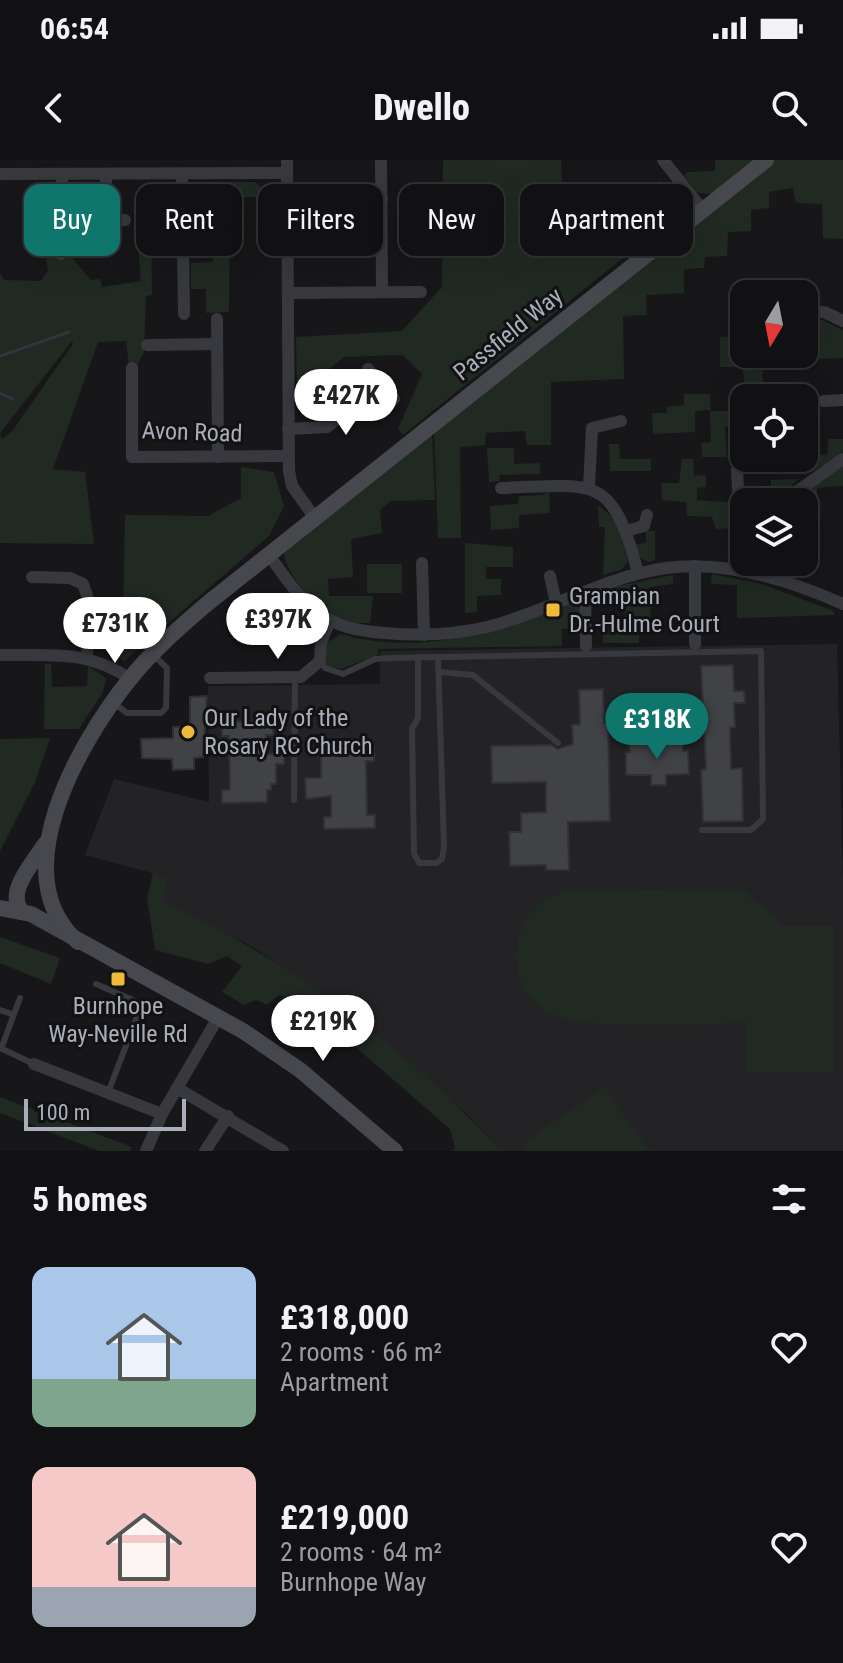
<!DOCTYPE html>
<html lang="en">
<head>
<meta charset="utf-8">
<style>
	:root { --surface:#111113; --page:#1e1f21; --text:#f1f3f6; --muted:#9c9da0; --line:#303133; --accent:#0f766e }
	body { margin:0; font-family:"Roboto Condensed",sans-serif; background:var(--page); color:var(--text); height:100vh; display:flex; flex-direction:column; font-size:30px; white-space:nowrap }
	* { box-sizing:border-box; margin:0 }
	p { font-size:26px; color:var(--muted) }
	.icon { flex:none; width:44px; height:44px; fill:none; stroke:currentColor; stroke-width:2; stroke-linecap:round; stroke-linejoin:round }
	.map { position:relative; height:991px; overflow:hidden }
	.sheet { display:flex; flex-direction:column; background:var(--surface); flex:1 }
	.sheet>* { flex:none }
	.banner { position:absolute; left:24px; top:24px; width:796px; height:72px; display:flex; gap:16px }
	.needle { width:52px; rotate:190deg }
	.controls { position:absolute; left:730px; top:120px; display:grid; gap:16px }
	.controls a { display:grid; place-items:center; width:88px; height:88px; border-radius:16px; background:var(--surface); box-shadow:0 8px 32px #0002,0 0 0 2px var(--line); font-size:40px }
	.scale { position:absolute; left:24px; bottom:20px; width:162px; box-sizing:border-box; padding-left:8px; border:4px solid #aaaeb9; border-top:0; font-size:22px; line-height:28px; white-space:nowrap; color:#aaaeb9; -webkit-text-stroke:6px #121214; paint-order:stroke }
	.price { position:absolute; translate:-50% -68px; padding:0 18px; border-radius:28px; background:#fff; color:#222; font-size:26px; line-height:52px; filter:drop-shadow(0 2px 4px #0008) }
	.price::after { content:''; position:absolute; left:50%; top:48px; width:24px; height:18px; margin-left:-12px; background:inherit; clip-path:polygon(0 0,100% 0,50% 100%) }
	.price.active { background:var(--accent); color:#fff }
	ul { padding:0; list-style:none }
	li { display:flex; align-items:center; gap:24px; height:200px; padding:0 32px }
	li span { display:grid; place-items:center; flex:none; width:224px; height:160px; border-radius:16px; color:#555 }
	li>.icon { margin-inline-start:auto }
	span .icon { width:96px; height:96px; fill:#fffc; stroke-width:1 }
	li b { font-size:34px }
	h2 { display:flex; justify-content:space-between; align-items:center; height:96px; padding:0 32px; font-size:34px }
	.pill { padding:0 28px; border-radius:16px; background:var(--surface); box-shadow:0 8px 32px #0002,0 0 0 2px var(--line); font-size:28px; line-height:72px }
	.pill.active { background:var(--accent); color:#fff }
	.status { display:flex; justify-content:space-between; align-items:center; height:56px; padding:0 40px; background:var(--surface); direction:ltr }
	.status svg { height:22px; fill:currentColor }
	header { display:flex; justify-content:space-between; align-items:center; height:104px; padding:0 32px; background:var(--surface); font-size:36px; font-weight:800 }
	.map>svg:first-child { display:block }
</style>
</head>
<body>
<div class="status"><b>06:54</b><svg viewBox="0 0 49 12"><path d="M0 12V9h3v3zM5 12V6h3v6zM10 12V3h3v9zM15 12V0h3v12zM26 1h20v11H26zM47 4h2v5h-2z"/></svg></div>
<header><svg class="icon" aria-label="back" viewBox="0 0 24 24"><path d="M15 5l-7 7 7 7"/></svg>Dwello<svg class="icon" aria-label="search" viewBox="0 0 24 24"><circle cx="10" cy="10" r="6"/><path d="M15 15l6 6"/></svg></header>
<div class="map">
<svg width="843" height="991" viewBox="0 0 843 991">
	<rect width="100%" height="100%" fill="#171719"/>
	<!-- built -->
	<path fill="#232326" d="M837,484L843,719V991H502L466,953L338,846L253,787L162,741L167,717L85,695L114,619L209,642L208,526L380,524V491Z"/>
	<!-- green -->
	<g fill="#212923">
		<path d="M443,0H561L563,49L660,47V19L680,52L403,275L398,269L422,214L403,195L344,197L297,236L296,177L402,171L442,127Z"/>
		<path d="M715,0H754L711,34L698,33L684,16L687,12L715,11Z"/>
		<path d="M774,0H843V79L823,78L822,44L796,43L793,28L769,32V48L751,50V71L728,72L727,96L705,97L704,108L684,109V133L646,135L647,155L623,156L624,219L551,222V285H527L525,271L486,273L485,285L460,287L461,378H438L434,271Z"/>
		<path d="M212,22H256L271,37H238V46L230,47L229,152L206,153V129H191V103L213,102Z"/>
		<path d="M151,51L152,135L146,136L144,192L137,205L129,206L126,181L98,182L53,309L85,312L94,384L0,383V274L2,279L13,270L73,184L72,181L0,273V113L4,120L41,121L48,111L46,97L70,96L91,120L100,119L102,127L141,121L136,67L141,53Z"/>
		<path d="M804,160H822L843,170V198L792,200V194H804Z"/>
		<path d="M744,176V194H762L763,238H755L754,232H745L743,207H720V177Z"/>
		<path d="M684,234H710L711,250L695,251V272L653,274L652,253H667V247L684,245Z"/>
		<path d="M710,251H739V266L725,267L727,297H702L701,283L711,282Z"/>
		<path d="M432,272L435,340L391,341L380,350L382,373L351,379L353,417L328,419L329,436H373L370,463C362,463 351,463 343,461C320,452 287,418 284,393Z"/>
		<path d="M828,279H843V291L833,301L805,315V296L827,295Z"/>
		<path d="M609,284H619L620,299H651V311H610Z"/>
		<path d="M487,288H514V304L540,303V314L499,315L500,321L489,322Z"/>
		<path d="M682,299H693L694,316L706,315V327L697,328V340L735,343L744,349V367L716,369L712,357L687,356L686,342L662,340L661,323H679Z"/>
		<path d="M843,304V326L817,328L818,375H804V342H788Z"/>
		<path d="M241,307L274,312L284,346L269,376L124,501L101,489L121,490L123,472H94V460L123,459L125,355L208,356L241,338Z"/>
		<path d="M799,319L772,342H754L743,329L771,328V320Z"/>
		<path d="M549,331L550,353L519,355V368L491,370L490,346L518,344L519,336L544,335Z"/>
		<path d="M598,345L616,360L628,401L621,410L603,415L605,367H599Z"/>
		<path d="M646,371H655V400L648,402L639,397L635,385L646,383Z"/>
		<path d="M465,383L513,387V407H486V419H501V435L477,436V452L465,453Z"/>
		<rect x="367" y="404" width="35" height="29"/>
		<path d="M712,414L762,424L834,451V455L737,458V425L711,424Z"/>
		<path d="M673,415V424L650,427L651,465H645V457H626L621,441L594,442V435L613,427Z"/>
		<path d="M571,444L580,448L582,468L562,469V486L378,489V495L341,509L328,507L323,499L325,483L341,474C419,497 498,471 571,444Z"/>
		<path d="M620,460L621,471H639V483H603L602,461Z"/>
		<path d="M45,504H51L52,527L87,526L88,506L106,518L103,532L79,569H44Z"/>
		<path d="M50,578L35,622L0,691V579Z"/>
		<path d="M153,713L168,717L163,741C290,800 406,889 502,991H452L455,988L450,969L306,844L279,835L267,845L256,840L244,845L222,832L242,806L227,796L208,804L155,790L147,738Z"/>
		<path d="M581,729L748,731L749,736L776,756L781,766H835V912H746L745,860C721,868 600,866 573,861C561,859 548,853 539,846C510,824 509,772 536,747C549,735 564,731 581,729Z"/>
		<path d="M0,777L60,798L51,824L0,803Z"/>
		<path d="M604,927L649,991H526L521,985Z"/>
		<path d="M0,937L132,987L130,991H99L0,953Z"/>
	</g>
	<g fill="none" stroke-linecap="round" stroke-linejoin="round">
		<!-- stream -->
		<g stroke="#2d363d" stroke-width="3">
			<path d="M0,196L69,172"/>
			<path d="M0,233L12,239"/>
		</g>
	</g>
	<!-- building -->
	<g fill="#414246" stroke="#313135" stroke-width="2">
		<path d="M733,505L734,531H744L745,543H734L735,567L730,568L731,609L742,608L743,661L703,662L701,610L706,609L701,506Z"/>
		<path d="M603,529L604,563H608L610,661L568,662L569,710H546V705L510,706L509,672H521V653L546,652V622L492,623L491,586L551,585L558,589L573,584L572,565L580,564L579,530Z"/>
		<path d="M207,536L203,597L194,598V609L173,610L172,599L142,598L141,579L173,578V567H190V537Z"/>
		<path d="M273,560V575H266L267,594H284V604H276V624H271V630H267V642L222,643V630H230L229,576H222V562Z"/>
		<path d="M683,583V591L688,590L689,614L666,615V625H651V615H626V592H630L629,584Z"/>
		<path d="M374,586V601H366L367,655H375V668L324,669V657H331V636L306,639L305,618H321V587Z"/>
	</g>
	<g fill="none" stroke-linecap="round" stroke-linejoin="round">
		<!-- lane -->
		<g stroke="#38393e" stroke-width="6">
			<path d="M418,497V558L412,569L414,693L419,703H436L442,699L444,687L438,497"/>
			<path d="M320,501L325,508L343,514L375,499L392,498L761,491L763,659L751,670H702"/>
			<path d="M439,512L473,515L558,583"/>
			<path d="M115,544L127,553H161L166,548L167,508L152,494"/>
			<path d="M294,640L295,518"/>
			<path d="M96,824L158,851"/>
			<path d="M0,850L12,854"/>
			<path d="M0,888L34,904"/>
			<path d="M1,889L20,838"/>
			<path d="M109,930L142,844"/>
		</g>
		<!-- street -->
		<g stroke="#38393e" stroke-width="12">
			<path d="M287,0L289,311L292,326L315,358"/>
			<path d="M381,0L382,132"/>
			<path d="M663,0L702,49"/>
			<path d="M0,14L287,13"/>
			<path d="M182,14L184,154"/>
			<path d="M309,36L382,39"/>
			<path d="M106,60H125"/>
			<path d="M106,79V15"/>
			<path d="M61,94L62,14"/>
			<path d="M288,133L421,132"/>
			<path d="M804,152H824L843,161"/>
			<path d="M217,159L218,297"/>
			<path d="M147,185L217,184"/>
			<path d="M132,208V297L288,296"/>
			<path d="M368,209L394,239"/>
			<path d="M824,241L843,240"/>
			<path d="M288,269L327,267L381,224"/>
			<path d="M737,310L738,330L744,343"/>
			<path d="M589,326L592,268L621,261"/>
			<path d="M501,328C595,325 612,312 638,413"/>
			<path d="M782,342L843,299"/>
			<path d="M626,371L644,366L647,355"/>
			<path d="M269,395C282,413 298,437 315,451C336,467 359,471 384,473C418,476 453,475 487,467C548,452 603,417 666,408C726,400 789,420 843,444"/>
			<path d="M422,403L424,475"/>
			<path d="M695,406V484"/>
			<path d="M550,416L556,443"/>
			<path d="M32,417L70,418L83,424L89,441L87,496"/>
			<path d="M585,432L586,486"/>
			<path d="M0,495C50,496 87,489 130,519"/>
			<path d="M210,518L301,517L320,501L321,482L330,461"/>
			<path d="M34,904L162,954"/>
			<path d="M177,928L283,991"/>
			<path d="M146,991L162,954L219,856"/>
			<path d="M205,991L228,956"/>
		</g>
		<!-- secondary -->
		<g stroke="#46484e" stroke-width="16">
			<path d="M0,748L31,754L243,871L300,910L395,991"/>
			<path d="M21,750C6,731 34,702 45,684"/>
			<path d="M78,782C2,715 79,583 129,520C152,491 180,467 208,443L766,0"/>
		</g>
	</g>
	<!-- markers -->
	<g fill="#efb939" stroke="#121214" stroke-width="3">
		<rect x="545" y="442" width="16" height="16" rx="4"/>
		<circle cx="188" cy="572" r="8"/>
		<rect x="110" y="811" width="16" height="16" rx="4"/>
	</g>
	<g text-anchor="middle" stroke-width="6" stroke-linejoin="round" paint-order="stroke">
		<!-- street labels -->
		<g font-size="24" fill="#aaaeb9" stroke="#121214">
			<text transform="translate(508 174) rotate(-39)" y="8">Passfield Way</text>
			<text transform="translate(192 272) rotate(2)" y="8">Avon Road</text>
		</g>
		<!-- poi labels -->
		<g font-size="24" fill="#aaaeb9" stroke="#121214" text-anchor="start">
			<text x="569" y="444">Grampian<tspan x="569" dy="28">Dr.-Hulme Court</tspan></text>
			<text x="204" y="566">Our Lady of the<tspan x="204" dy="28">Rosary RC Church</tspan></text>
			<text x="118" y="854" text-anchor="middle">Burnhope<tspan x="118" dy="28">Way-Neville Rd</tspan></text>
		</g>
	</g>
</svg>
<div class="controls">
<a><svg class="needle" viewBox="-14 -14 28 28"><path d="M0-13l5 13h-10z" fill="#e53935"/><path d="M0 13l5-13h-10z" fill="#9c9da0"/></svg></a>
<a><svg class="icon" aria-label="locate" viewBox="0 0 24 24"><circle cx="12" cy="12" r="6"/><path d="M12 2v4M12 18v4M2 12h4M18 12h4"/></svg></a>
<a><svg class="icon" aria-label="layers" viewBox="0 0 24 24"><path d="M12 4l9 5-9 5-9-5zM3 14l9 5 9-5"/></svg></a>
</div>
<div class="scale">100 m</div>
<b class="price" style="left:346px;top:277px">£427K</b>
<b class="price" style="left:278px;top:501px">£397K</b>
<b class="price" style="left:115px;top:505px">£731K</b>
<b class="price active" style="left:657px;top:601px">£318K</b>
<b class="price" style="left:323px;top:903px">£219K</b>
<div class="banner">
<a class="pill active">Buy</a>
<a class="pill">Rent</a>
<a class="pill">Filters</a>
<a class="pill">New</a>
<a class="pill">Apartment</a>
</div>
</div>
<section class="sheet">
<h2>5 homes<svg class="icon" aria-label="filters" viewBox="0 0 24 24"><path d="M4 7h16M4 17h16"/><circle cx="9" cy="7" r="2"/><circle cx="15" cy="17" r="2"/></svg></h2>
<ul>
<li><span style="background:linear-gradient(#a9c7e8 70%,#7fa58c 0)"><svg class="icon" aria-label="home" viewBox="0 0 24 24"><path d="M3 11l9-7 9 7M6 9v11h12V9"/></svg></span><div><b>£318,000</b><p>2 rooms · 66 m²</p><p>Apartment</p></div><svg class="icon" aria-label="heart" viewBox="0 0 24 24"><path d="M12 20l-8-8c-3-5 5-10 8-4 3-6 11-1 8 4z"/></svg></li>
<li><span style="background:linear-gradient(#f6c9c9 75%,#9aa5b1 0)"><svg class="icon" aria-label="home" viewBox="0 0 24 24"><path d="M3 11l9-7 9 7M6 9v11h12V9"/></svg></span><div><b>£219,000</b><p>2 rooms · 64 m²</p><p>Burnhope Way</p></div><svg class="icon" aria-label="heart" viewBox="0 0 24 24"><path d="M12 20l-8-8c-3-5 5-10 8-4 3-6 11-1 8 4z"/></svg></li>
</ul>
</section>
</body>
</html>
